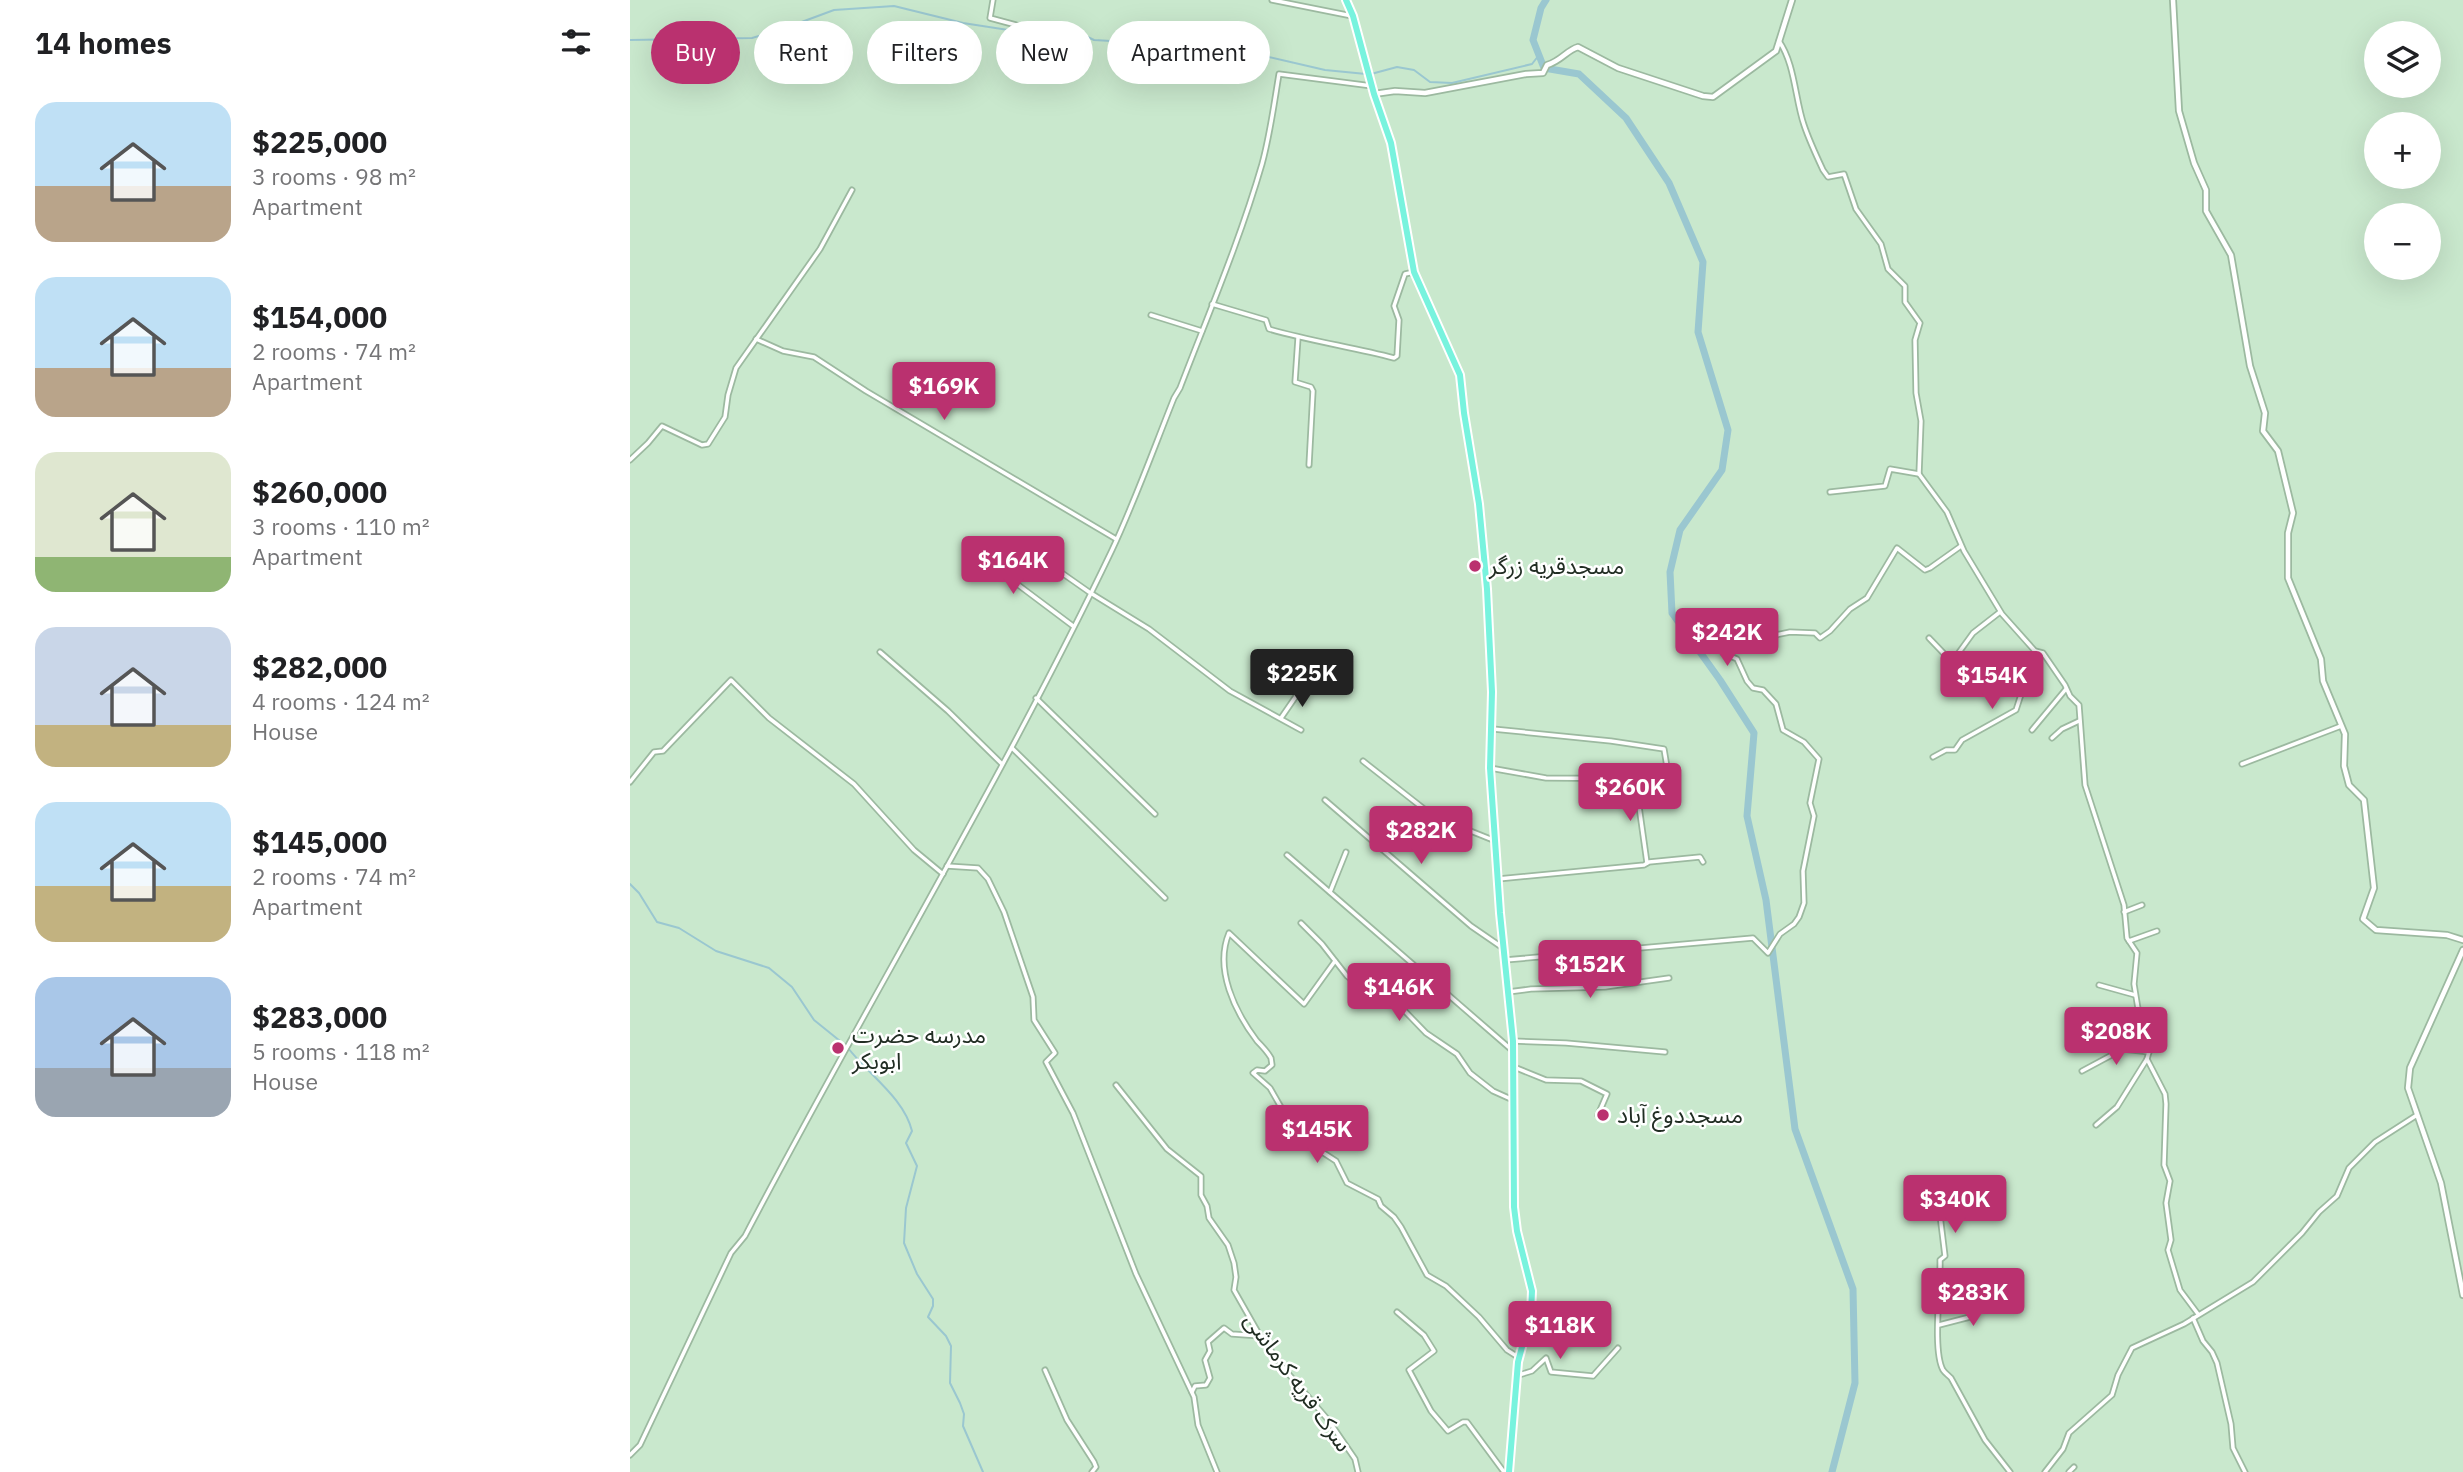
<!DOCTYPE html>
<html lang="en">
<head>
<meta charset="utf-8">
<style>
	:root { --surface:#fff; --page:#f6f6f6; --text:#202124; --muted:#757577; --accent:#ba316f }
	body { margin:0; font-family:"IBM Plex Sans","Noto Sans Arabic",sans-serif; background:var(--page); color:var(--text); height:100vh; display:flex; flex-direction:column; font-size:26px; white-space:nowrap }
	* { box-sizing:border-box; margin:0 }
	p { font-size:23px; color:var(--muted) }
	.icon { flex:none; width:38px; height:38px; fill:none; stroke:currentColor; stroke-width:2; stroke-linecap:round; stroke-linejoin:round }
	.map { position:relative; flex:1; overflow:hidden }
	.drawer { display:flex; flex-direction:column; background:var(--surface); width:630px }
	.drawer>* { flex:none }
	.banner { position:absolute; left:21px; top:21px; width:665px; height:63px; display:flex; gap:14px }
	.buttons { position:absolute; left:1734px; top:21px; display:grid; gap:14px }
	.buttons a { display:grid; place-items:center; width:77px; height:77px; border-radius:50%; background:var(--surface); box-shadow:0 7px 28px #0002; font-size:35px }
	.price { position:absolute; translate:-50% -60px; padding:0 16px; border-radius:7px; background:var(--accent); color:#fff; font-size:23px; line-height:46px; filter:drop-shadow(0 2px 4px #0008) }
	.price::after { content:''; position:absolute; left:50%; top:42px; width:21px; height:16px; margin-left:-10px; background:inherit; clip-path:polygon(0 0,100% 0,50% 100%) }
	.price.current { background:#222; color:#fff }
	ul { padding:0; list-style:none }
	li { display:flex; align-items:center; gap:21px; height:175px; padding:0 35px }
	li span { display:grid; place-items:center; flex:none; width:196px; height:140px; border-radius:21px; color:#555 }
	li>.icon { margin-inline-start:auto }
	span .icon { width:84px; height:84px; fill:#fffc; stroke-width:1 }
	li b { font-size:30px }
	h2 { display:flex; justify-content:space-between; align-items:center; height:84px; padding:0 35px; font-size:30px }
	.pill { padding:0 24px; border-radius:32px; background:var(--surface); box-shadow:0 7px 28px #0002; font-size:24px; line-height:63px }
	.pill.current { background:var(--accent); color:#fff }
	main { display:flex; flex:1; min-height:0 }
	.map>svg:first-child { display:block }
</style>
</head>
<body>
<main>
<section class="drawer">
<h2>14 homes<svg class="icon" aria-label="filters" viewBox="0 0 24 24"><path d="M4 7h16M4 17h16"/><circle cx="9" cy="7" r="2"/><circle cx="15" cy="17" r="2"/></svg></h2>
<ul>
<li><span style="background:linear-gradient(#bfe0f5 60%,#b9a48a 0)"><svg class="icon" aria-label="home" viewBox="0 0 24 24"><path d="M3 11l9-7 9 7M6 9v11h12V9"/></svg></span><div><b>$225,000</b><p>3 rooms · 98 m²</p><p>Apartment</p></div></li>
<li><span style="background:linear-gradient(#bfe0f5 65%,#b9a48a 0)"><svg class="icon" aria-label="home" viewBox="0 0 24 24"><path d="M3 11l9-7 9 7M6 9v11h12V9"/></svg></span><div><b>$154,000</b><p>2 rooms · 74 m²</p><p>Apartment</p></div></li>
<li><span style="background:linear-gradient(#dfe7d0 75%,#8fb573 0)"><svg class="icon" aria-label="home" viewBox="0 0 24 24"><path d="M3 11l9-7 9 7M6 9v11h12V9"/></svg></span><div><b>$260,000</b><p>3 rooms · 110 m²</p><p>Apartment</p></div></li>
<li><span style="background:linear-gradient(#c9d6e8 70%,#c2b280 0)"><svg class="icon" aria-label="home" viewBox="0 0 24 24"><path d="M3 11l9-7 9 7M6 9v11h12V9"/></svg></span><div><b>$282,000</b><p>4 rooms · 124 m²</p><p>House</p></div></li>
<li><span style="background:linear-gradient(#bfe0f5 60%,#c2b280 0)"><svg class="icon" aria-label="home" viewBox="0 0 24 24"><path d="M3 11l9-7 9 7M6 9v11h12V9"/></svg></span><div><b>$145,000</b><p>2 rooms · 74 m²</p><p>Apartment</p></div></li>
<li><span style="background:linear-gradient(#a9c7e8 65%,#9aa5b1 0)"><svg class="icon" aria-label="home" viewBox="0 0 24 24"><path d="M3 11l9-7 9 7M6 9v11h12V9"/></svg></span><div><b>$283,000</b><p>5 rooms · 118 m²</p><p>House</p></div></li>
</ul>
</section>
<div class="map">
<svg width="1833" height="1472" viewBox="0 0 1833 1472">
	<rect width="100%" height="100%" fill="#c9e8cd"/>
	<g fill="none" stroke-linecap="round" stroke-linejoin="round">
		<!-- stream -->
		<g stroke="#9ac7d0" stroke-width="2">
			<path d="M0,40L122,38L150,30L204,10L264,6L333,23L392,32L405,31L411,24L426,22L464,40L533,44L565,51L591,46L695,70L736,74"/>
			<path d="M741,74L767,67L784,70L800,82L822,83L902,64L909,55"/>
			<path d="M0,884L9,893L27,922L49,928L86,951L139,968L162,987L184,1020L215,1045"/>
			<path d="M218,1048C239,1075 274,1098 282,1131L276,1143L287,1166L276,1208L274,1243L287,1274L303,1299V1306L298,1317L316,1336L321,1346L320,1383L330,1403L334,1414L333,1426L353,1472"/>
		</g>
		<!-- river -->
		<path stroke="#9ac7d0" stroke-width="7" d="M916,0L911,8L903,40L914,68L949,74L996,118L1039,183L1073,262L1068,332L1098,430L1092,470L1050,530L1040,572L1042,613L1090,680L1124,733L1117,816L1136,900L1165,1129L1223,1289L1225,1383L1202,1472"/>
		<defs>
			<g id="minor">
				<path d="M363,0L360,18L386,25"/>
				<path d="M642,0L722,16"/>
				<path d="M1149,41C1165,64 1165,99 1174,125C1179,140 1186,155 1193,170L1198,177L1214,174L1226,209L1251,244L1258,269L1275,286V302L1290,323L1285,340L1286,393L1291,421L1289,474L1317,512L1334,551L1372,614L1405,651L1413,653L1435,685L1440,696L1449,705L1455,785L1494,905L1497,938L1507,953L1504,984L1510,1021L1518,1033L1520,1048L1517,1059L1535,1094L1536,1104L1534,1165L1540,1181L1536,1203L1541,1240L1538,1250L1550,1290L1568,1314"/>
				<path d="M582,304L636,320L639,329C680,341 722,347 764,358L767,356L769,320L764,306L775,274L784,272"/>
				<path d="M521,315L572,331"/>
				<path d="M668,338L665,382L681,387L683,391L679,465"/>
				<path d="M126,339L153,351L184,357L236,391L486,539"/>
				<path d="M0,460L18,443L32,426L72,445L78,444L95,417L98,395L106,368L190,249L222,190"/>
				<path d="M1200,492L1255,486L1260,469L1289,474"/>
				<path d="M341,545L379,578L443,626"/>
				<path d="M392,545L459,592L519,629L600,691L671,730"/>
				<path d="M1299,638L1322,662L1343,633L1370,612"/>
				<path d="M250,652L318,711L372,764"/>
				<path d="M406,698L525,814"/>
				<path d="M651,718L673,686"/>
				<path d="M1402,730L1436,689"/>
				<path d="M1422,738L1432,729L1449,721"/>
				<path d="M382,748L535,898"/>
				<path d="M1303,757L1316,750H1325L1332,740L1386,710L1405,651"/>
				<path d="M733,761L803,816L863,840"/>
				<path d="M1612,764L1711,726"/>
				<path d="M860,768L916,778L1039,779L1034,749L981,741L863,729"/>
				<path d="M1005,778L1017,863"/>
				<path d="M0,782L24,752L33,751L101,680L139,718L224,784L284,850L313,874"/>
				<path d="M695,800L841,926L873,948"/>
				<path d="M657,855L883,1051"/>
				<path d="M317,866L348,868L358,879L374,912L403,997L404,1020L425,1053L416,1062L443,1113L506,1274L564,1397L568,1425L587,1472"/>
				<path d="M868,879L1014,865L1019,862L1070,857L1073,862"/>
				<path d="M700,892L716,852"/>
				<path d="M1494,912L1512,905"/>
				<path d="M671,923L692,944L717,976L730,986L767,1003L796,1033L827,1054L840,1073L863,1091L883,1100"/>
				<path d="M1499,941L1527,931"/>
				<path d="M875,960C958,952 1041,945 1123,938L1138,953L1150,934L1164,924L1169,917L1174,903L1173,871L1184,816L1180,803L1189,759L1174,742L1153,730L1146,704L1133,690L1123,688L1117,681L1107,659L1093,653V646L1160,632L1185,633L1190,638L1200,631L1220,609L1237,598L1267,548L1295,570L1300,568L1331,546"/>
				<path d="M705,961L674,1004L599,933C584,969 605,1012 627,1041C632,1046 637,1051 641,1058L642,1065L635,1071L627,1070L623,1073L640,1088L652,1109L675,1128L689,1150L706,1161L717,1183L748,1199L751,1206L764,1217L771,1227L797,1275L816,1286L849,1317L877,1350L888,1357"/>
				<path d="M1469,985L1505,995"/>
				<path d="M878,992L901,989L975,987L1039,978"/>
				<path d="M883,1041L936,1043L1035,1052"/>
				<path d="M884,1067L916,1080L951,1081L977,1094L968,1115"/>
				<path d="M1452,1071L1493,1049L1519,1052"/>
				<path d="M486,1085L537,1149L571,1176V1195L577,1206L579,1218L598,1245L604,1263L606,1277L604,1290L629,1334L656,1371L699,1421L725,1459L728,1472"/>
				<path d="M1466,1125L1487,1107L1517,1059"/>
				<path d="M1308,1199L1315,1256L1310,1260C1311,1284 1302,1350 1313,1370C1315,1373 1318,1375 1321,1378L1355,1440L1380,1472"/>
				<path d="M767,1312L794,1335L804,1351L779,1370L801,1411L818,1431L833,1422H837L874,1472"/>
				<path d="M1563,1318L1573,1341L1582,1352L1587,1363L1601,1424L1603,1448L1615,1472"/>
				<path d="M1309,1325L1340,1317L1361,1299"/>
				<path d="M415,1370L437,1420L464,1462L466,1467L462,1472"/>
				<path d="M889,1375L902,1371L916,1358L921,1372L963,1376L988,1348"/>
				<path d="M562,1392L565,1386L576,1385L580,1378L575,1360L580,1351L578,1342L594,1328L602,1334L630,1336"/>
				<path d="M0,1455L10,1445L101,1253L115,1236C235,1006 370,784 482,550C505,501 524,448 544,398L550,388C578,315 610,240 632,164C640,135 644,104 649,74L742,86"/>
				<path d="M1415,1472L1433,1449L1439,1433L1482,1395L1488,1375L1502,1348L1554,1324L1623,1282L1672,1233L1689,1212L1707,1196L1719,1168L1745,1142L1787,1115"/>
				<path d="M1439,1472L1444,1467"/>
			</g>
			<g id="tertiary">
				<path d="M1543,0L1549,111L1564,163L1576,190V211L1601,255L1620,366L1635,413L1633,431L1648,451L1663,513L1658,533V578L1691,659L1693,681L1715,734L1714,766L1719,785L1734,800L1744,888L1733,919L1746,930L1817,935L1833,940"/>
				<path d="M744,94L765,91L795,93L896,74L913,73L917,65C931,61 937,50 948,47L988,68L1073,96L1083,97L1146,51L1162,0"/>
				<path d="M1833,950L1780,1068L1778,1088L1811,1183L1833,1295"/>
			</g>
			<path id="trunk" d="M716,0L723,16L744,94L761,143L784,272L830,375L834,413L849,504L857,589L862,692L860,768L870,913L883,1041L884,1207L887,1231L902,1291L901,1313L888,1362L879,1472"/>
		</defs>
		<!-- minor casing -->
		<use href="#minor" stroke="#9cb9a0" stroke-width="7"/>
		<!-- tertiary casing -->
		<use href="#tertiary" stroke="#9cb9a0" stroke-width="8"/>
		<!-- trunk casing -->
		<use href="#trunk" stroke="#fff" stroke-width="10"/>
		<!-- minor -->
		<use href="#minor" stroke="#fff" stroke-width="3.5"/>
		<!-- tertiary -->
		<use href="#tertiary" stroke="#fff" stroke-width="4.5"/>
		<!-- trunk -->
		<use href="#trunk" stroke="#78f3de" stroke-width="6"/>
	</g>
	<!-- markers -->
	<g fill="#ba316f" stroke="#fff" stroke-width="2.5">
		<circle cx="845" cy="566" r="7"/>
		<circle cx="208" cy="1048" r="7"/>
		<circle cx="973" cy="1115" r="7"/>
	</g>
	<g text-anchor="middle" stroke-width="5" stroke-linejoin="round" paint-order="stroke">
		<!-- poi labels -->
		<g font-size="23" fill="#212d23" stroke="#fff" text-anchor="start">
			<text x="859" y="574">مسجدقریه زرگر</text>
			<text x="222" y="1043">مدرسه حضرت<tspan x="222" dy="26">ابوبکر</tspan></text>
			<text x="987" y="1123">مسجددوغ آباد</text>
		</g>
		<!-- street labels -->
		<g font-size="23" fill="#212d23" stroke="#fff">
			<text transform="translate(668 1382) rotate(54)" y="8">سرک قریه کرماشی</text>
		</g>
	</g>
</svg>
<div class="buttons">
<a><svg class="icon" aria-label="layers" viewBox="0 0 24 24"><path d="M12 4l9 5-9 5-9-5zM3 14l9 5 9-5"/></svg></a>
<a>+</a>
<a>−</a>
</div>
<b class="price" style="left:314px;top:422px">$169K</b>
<b class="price" style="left:383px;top:596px">$164K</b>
<b class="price" style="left:1097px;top:668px">$242K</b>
<b class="price current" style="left:672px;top:709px">$225K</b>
<b class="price" style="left:1362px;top:711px">$154K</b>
<b class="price" style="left:1000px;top:823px">$260K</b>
<b class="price" style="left:791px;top:866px">$282K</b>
<b class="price" style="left:960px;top:1000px">$152K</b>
<b class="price" style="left:769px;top:1023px">$146K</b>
<b class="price" style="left:1486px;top:1067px">$208K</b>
<b class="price" style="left:687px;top:1165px">$145K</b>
<b class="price" style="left:1325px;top:1235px">$340K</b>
<b class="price" style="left:1343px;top:1328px">$283K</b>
<b class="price" style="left:930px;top:1361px">$118K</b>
<div class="banner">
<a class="pill current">Buy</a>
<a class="pill">Rent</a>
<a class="pill">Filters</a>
<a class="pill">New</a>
<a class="pill">Apartment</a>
</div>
</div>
</main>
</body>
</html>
